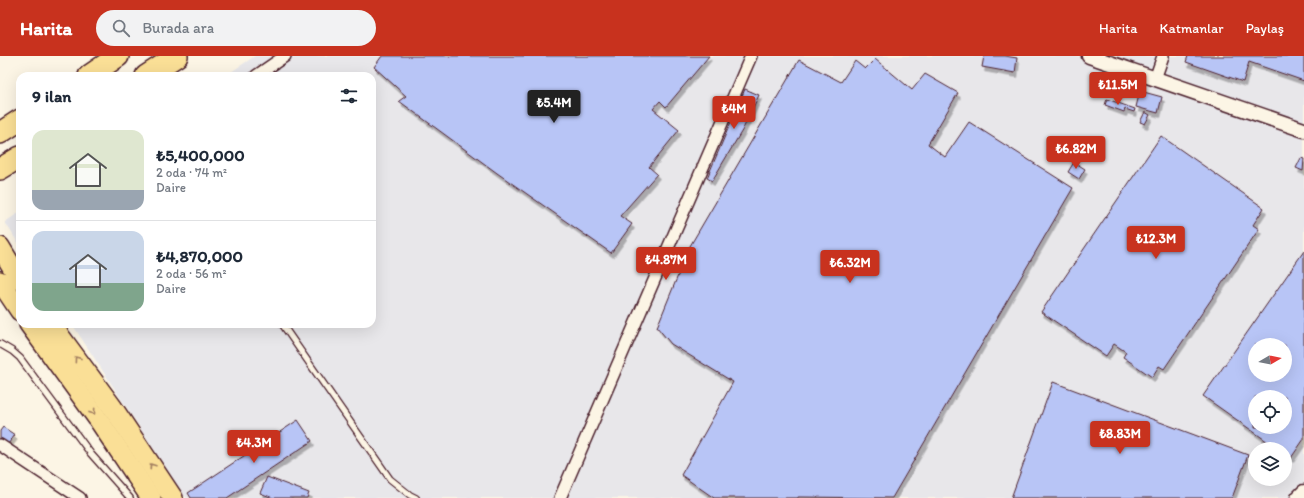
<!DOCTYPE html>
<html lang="tr">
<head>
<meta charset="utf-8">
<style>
	:root { --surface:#fff; --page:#f2f2f3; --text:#1f2937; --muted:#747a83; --line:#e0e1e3; --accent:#c8321e }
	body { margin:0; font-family:Itim,sans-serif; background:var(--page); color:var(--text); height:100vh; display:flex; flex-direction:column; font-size:15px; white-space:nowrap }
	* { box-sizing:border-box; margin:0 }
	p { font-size:13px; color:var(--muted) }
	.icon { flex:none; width:22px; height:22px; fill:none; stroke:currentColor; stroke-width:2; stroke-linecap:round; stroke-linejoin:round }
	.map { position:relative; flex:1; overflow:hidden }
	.panel { position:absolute; left:16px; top:16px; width:360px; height:256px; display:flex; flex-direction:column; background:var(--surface); border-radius:12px; box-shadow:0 4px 16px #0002 }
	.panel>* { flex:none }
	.needle { width:26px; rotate:80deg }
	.tools { position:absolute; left:1248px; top:282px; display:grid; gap:8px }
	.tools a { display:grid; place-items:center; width:44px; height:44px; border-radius:50%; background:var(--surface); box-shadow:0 4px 16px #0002; font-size:20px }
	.price { position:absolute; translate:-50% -34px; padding:0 9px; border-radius:4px; background:var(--accent); color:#fff; font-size:13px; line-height:26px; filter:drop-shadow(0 1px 2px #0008) }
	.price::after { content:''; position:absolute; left:50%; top:24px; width:12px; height:9px; margin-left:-6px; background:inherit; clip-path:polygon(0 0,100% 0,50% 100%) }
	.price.current { background:#222; color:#fff }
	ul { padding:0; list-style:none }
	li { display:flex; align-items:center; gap:12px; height:100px; padding:0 16px }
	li+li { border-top:1px solid var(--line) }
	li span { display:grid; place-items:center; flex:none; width:112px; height:80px; border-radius:12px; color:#555 }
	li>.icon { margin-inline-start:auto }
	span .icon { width:48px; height:48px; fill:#fffc; stroke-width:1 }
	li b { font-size:17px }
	h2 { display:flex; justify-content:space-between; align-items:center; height:48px; padding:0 16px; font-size:17px }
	header { display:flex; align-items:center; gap:24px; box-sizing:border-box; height:56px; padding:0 20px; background:var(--accent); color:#fff }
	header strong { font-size:19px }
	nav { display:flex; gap:22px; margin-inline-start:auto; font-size:14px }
	.search { width:280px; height:36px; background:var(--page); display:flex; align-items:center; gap:10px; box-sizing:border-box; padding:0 14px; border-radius:22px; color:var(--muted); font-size:15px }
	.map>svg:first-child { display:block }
</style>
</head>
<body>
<header>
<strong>Harita</strong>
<div class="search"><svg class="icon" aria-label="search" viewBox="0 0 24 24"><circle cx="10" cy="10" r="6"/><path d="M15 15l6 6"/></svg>Burada ara</div>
<nav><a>Harita</a><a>Katmanlar</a><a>Paylaş</a></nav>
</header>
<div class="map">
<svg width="1304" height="442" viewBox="0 0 1304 442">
	<defs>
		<filter id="shadow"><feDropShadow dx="2.5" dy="4.5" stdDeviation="0" flood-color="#0004"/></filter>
	</defs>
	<rect width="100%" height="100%" fill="#fcf5e5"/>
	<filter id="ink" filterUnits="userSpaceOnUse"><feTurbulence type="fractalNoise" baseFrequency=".025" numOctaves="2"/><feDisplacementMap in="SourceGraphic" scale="8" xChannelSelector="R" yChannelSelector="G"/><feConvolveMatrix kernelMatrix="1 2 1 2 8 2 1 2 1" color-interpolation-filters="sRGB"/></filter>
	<g filter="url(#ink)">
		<!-- built -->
		<g fill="#e8e7ea" fill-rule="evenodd">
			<path d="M255,0H1304V442H186L72,268H372V20H225ZM1255,289H1285V319H1255ZM1255,341H1285V371H1255ZM1255,393H1285V423H1255Z"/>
			<path d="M20,156V190L5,166Z"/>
		</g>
		<!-- building -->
		<g fill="#b8c5f6" stroke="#4a1f2b" fill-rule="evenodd" filter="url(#shadow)">
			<path d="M382,0H709L666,51L660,45L653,53L679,74L649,111L657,118L620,160L632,168L611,197L497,117L399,45L406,40L374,11Z"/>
			<path d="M984,0H1005L1017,2L1015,17L982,11Z"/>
			<path d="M1188,0H1304V25L1249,6L1243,26L1186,6Z"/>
			<path d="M875,3L912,34L925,18L958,37L928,88L945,101L969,66L1073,132L892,442L798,441V442H714L681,419L733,326L671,288L657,271L690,190L799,4L841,26L855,5L865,13Z"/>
			<path d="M745,33L759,39L743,73L712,125L707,122Z"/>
			<path d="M1140,35L1162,41L1158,57L1136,51Z"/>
			<path d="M1107,43L1135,53L1134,56L1125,53L1124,56L1105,49Z"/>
			<path d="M1145,56L1150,59L1145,68L1140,66Z"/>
			<path d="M1161,80L1264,152L1253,169L1259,173L1164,313L1159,310L1152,321L1123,301L1126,296L1114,288L1106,300L1041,256Z"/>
			<path d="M1301,102L1304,103L1303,115L1296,112Z"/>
			<path d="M1074,106L1085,113L1079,123L1068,116Z"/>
			<path d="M1304,195V383L1291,402L1285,398V393H1278L1203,340ZM1255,289H1285V319H1255ZM1255,341H1285V371H1255Z"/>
			<path d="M1053,326L1248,399L1232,442H1011Z"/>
			<path d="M298,364L312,385L227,442H191L188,437Z"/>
			<path d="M3,371L15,379L8,388L0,382V375Z"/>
			<path d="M267,421L309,437L307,442H273L260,437Z"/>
		</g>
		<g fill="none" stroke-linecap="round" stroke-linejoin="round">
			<defs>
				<g id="service">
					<path d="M282,268L390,423L410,439L416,442"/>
					<path d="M0,288L12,295L20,302L91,398L130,442"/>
				</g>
				<g id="minor">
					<path d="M256,20L285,0"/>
					<path d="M1155,23L1163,0"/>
					<path d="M0,389L80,442"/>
					<path d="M560,442L751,0"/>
				</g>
				<g id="tertiary">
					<path d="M1089,0L1304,74"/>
					<path d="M1298,442L1304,436"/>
				</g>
				<g id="trunk">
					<path d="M0,191L20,224"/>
					<path d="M0,225L20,255"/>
					<path d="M29,268L98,363L151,442"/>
					<path d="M51,268L113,352L173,442"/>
				</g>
				<g id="motorway">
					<path d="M89,20L118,0"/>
					<path d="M146,20L177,0"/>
					<path d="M0,77L20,64"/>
					<path d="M0,113L20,101"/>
				</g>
			</defs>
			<!-- service casing -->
			<use href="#service" stroke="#4a1f2b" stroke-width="8"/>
			<!-- minor casing -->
			<use href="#minor" stroke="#4a1f2b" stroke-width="14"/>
			<!-- tertiary casing -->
			<use href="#tertiary" stroke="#4a1f2b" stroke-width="17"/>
			<!-- trunk casing -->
			<use href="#trunk" stroke="#4a1f2b" stroke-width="22"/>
			<!-- motorway casing -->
			<use href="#motorway" stroke="#4a1f2b" stroke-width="24"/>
			<!-- service -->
			<use href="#service" stroke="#fcf5e5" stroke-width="5.5"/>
			<!-- minor -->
			<use href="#minor" stroke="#fcf5e5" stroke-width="11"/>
			<!-- tertiary -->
			<use href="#tertiary" stroke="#fcf5e5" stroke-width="14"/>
			<!-- trunk -->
			<use href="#trunk" stroke="#fadf96" stroke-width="19"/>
			<!-- motorway -->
			<use href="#motorway" stroke="#fadf96" stroke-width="21"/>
		</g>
		<!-- one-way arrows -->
		<defs><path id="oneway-chevron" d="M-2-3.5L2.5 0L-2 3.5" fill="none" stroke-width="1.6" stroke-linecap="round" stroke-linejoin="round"/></defs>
		<g stroke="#a27f60">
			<use href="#oneway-chevron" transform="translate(77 303) rotate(-126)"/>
			<use href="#oneway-chevron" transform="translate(93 356) rotate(54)"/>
			<use href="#oneway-chevron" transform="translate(152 410) rotate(-124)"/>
		</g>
	</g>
</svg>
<div class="tools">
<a><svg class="needle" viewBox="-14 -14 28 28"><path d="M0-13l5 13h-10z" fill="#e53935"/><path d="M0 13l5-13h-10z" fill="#747a83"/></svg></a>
<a><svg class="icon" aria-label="locate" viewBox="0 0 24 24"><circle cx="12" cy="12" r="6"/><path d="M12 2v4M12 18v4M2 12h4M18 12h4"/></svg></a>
<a><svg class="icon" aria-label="layers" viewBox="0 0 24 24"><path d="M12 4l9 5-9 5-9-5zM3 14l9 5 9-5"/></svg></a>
</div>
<b class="price" style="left:1118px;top:50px">₺11.5M</b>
<b class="price current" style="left:554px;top:68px">₺5.4M</b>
<b class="price" style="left:734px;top:74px">₺4M</b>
<b class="price" style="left:1076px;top:114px">₺6.82M</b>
<b class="price" style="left:1156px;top:204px">₺12.3M</b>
<b class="price" style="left:666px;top:225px">₺4.87M</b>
<b class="price" style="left:850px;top:228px">₺6.32M</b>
<b class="price" style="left:1120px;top:399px">₺8.83M</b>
<b class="price" style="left:254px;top:408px">₺4.3M</b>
<section class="panel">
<h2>9 ilan<svg class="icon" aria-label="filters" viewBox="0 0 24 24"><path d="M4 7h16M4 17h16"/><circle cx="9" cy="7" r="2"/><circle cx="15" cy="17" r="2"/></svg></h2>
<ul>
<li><span style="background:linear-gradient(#dfe7d0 75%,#9aa5b1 0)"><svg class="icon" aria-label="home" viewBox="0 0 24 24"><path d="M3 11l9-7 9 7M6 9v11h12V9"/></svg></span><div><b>₺5,400,000</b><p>2 oda · 74 m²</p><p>Daire</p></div></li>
<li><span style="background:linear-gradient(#c9d6e8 65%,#7fa58c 0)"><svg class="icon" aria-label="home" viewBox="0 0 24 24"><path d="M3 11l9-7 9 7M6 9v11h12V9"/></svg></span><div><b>₺4,870,000</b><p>2 oda · 56 m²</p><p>Daire</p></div></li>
</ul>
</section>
</div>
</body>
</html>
